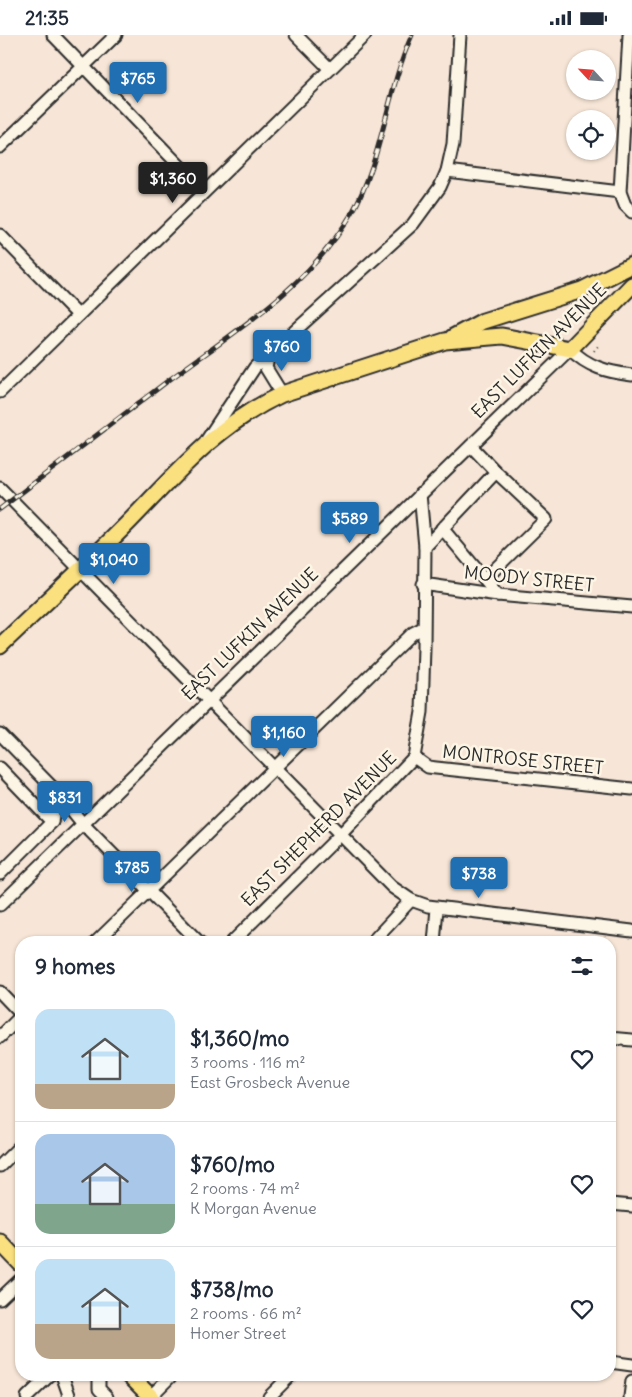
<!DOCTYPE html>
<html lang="en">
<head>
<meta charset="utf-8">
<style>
	:root { --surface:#fff; --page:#f2f2f3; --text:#1f2937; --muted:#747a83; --line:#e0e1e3; --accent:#1f6fb2 }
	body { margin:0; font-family:Delius,sans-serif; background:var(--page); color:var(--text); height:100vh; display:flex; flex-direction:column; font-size:19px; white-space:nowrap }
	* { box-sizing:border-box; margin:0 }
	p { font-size:16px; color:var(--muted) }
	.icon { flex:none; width:28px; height:28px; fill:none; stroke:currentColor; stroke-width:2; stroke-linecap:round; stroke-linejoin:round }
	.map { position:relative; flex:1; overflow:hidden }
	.panel { position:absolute; left:15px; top:901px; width:601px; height:445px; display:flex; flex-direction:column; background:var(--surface); border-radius:20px; box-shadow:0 1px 4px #0004 }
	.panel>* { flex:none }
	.needle { width:32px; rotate:296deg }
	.fabs { position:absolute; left:566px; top:15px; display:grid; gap:10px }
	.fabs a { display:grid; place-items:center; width:50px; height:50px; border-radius:50%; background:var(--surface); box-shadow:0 1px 4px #0004; font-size:25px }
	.price { position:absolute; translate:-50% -42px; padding:0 11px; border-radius:5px; background:var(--accent); color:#fff; font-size:16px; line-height:32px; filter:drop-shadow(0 1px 2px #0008) }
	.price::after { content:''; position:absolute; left:50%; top:30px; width:15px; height:11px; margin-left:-8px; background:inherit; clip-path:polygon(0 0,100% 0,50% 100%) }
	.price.on { background:#222; color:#fff }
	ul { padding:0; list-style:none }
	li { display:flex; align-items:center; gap:15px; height:125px; padding:0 20px }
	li+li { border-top:1px solid var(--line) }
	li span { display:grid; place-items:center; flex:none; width:140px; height:100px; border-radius:15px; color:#555 }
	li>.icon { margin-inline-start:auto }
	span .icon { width:60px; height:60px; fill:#fffc; stroke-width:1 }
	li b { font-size:21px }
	h2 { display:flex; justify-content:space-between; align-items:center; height:60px; padding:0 20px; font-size:21px }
	.status { display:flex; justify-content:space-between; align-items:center; height:35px; padding:0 25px; background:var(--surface); direction:ltr }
	.status svg { height:14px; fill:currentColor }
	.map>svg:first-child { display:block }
</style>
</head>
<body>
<div class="status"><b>21:35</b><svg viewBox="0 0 49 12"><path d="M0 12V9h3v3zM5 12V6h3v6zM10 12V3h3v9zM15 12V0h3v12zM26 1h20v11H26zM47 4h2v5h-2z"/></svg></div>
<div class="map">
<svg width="632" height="1362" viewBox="0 0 632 1362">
	<rect width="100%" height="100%" fill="#f7e6d7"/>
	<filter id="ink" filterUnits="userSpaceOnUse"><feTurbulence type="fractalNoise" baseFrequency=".02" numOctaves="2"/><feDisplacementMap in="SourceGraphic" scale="10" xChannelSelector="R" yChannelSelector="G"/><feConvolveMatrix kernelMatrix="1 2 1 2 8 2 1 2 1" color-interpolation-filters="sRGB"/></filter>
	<g filter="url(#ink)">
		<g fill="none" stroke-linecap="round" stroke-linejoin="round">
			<defs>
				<g id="minor">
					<path d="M53,0L204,156"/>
					<path d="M296,0L330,34"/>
					<path d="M629,0L620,157L625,170L632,177"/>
					<path d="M0,112L116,0"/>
					<path d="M447,136L620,157"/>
					<path d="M0,200L78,280"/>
					<path d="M269,318L266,333L282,359"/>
					<path d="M0,357L365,0"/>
					<path d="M206,406L255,332L413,189L440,152L447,136L453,109L460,0"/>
					<path d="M0,453L392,852L411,865L428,871L632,896"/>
					<path d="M442,493L498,560"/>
					<path d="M425,512L496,437L471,411"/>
					<path d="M485,544L546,484L496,437"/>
					<path d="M423,549L498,560L632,572"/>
					<path d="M0,699L57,757L83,789L200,908"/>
					<path d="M414,722L428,732L436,733L632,754"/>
					<path d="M0,733L52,787L0,839"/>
					<path d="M52,787L57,757"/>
					<path d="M0,870L570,314C588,332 607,337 632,340"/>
					<path d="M95,908L413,598L423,593"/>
					<path d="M231,908L341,799L414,722L422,677L424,612L425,512L420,459"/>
					<path d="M371,908L411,865"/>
					<path d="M434,908L437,873"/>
					<path d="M0,957L21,979"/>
					<path d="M0,1002L21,981"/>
					<path d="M610,1003L632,1005"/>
					<path d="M0,1131L21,1110"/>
					<path d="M610,1169L632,1171"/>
					<path d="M0,1264L21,1244"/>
					<path d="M610,1327L632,1330"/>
					<path d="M62,1340L69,1360L68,1362"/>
					<path d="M99,1340V1354L107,1362"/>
					<path d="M27,1362L50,1340"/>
					<path d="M150,1362L172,1340"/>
					<path d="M269,1362L291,1340"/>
					<path d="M630,1362L632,1346"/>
				</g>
				<g id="major">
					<path d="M453,302L483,286L582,255L632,230"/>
					<path d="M0,611C42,571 85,531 126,490C176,439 216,390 282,359L445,306L502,301L570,314L632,250"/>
					<path d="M0,1207L21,1229"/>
					<path d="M129,1340L151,1362"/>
				</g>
			</defs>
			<!-- minor casing -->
			<use href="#minor" stroke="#2b2b2b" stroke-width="15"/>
			<!-- major casing -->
			<use href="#major" stroke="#2b2b2b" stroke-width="19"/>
			<!-- path -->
			<path stroke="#2b2b2b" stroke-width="2" stroke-dasharray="1 4" stroke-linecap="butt" d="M594,316L598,311"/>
			<!-- minor -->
			<use href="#minor" stroke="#fcf5e5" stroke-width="11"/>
			<!-- major -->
			<use href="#major" stroke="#fbe080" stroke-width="15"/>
			<defs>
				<path id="rail" d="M0,474C56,431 112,388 169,345C235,296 309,252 352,178C383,123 386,58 412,0"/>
			</defs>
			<!-- rail casing -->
			<use href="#rail" stroke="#2b2b2b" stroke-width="5"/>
			<!-- rail -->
			<use href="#rail" stroke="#fcf5e5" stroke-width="3" stroke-dasharray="9" stroke-linecap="butt"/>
		</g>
	</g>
	<g text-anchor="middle" stroke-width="5" stroke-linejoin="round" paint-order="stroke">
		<!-- street labels -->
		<g font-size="18" fill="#2b2b2b" stroke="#fcf5e5">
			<text transform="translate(539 316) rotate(-45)" y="6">EAST LUFKIN AVENUE</text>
			<text transform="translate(529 544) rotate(6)" y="6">MOODY STREET</text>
			<text transform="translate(250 599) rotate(-44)" y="6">EAST LUFKIN AVENUE</text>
			<text transform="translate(523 725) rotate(6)" y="6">MONTROSE STREET</text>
			<text transform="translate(319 794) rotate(-45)" y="6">EAST SHEPHERD AVENUE</text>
		</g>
	</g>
</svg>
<div class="fabs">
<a><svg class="needle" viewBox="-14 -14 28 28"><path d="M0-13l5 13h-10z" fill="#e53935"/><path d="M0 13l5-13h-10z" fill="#747a83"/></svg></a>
<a><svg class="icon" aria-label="locate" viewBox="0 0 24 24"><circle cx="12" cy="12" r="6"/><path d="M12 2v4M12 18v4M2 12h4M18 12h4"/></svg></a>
</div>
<b class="price" style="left:138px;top:69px">$765</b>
<b class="price on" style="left:173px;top:169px">$1,360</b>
<b class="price" style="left:282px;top:337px">$760</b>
<b class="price" style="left:350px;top:509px">$589</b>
<b class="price" style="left:114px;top:550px">$1,040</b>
<b class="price" style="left:284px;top:723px">$1,160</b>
<b class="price" style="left:65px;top:788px">$831</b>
<b class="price" style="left:132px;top:858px">$785</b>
<b class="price" style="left:479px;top:864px">$738</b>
<section class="panel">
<h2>9 homes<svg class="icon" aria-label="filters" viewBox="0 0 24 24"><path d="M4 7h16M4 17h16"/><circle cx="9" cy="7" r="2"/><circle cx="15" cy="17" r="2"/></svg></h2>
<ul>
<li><span style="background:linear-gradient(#bfe0f5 75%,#b9a48a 0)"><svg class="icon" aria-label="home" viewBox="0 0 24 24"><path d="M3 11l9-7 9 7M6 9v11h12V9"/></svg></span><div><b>$1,360/mo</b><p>3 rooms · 116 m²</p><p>East Grosbeck Avenue</p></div><svg class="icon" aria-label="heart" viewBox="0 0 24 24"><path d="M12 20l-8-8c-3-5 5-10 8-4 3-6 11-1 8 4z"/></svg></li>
<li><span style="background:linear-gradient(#a9c7e8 70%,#7fa58c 0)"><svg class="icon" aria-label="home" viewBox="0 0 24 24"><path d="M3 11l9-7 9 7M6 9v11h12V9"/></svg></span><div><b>$760/mo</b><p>2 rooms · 74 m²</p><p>K Morgan Avenue</p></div><svg class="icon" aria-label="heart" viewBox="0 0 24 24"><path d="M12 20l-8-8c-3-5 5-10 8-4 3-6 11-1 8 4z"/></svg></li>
<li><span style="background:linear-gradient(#bfe0f5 65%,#b9a48a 0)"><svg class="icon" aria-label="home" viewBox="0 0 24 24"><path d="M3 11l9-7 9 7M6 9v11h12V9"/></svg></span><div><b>$738/mo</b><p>2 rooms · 66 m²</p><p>Homer Street</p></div><svg class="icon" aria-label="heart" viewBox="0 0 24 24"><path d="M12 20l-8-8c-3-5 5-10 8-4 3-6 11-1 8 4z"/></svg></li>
</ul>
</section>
</div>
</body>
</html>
